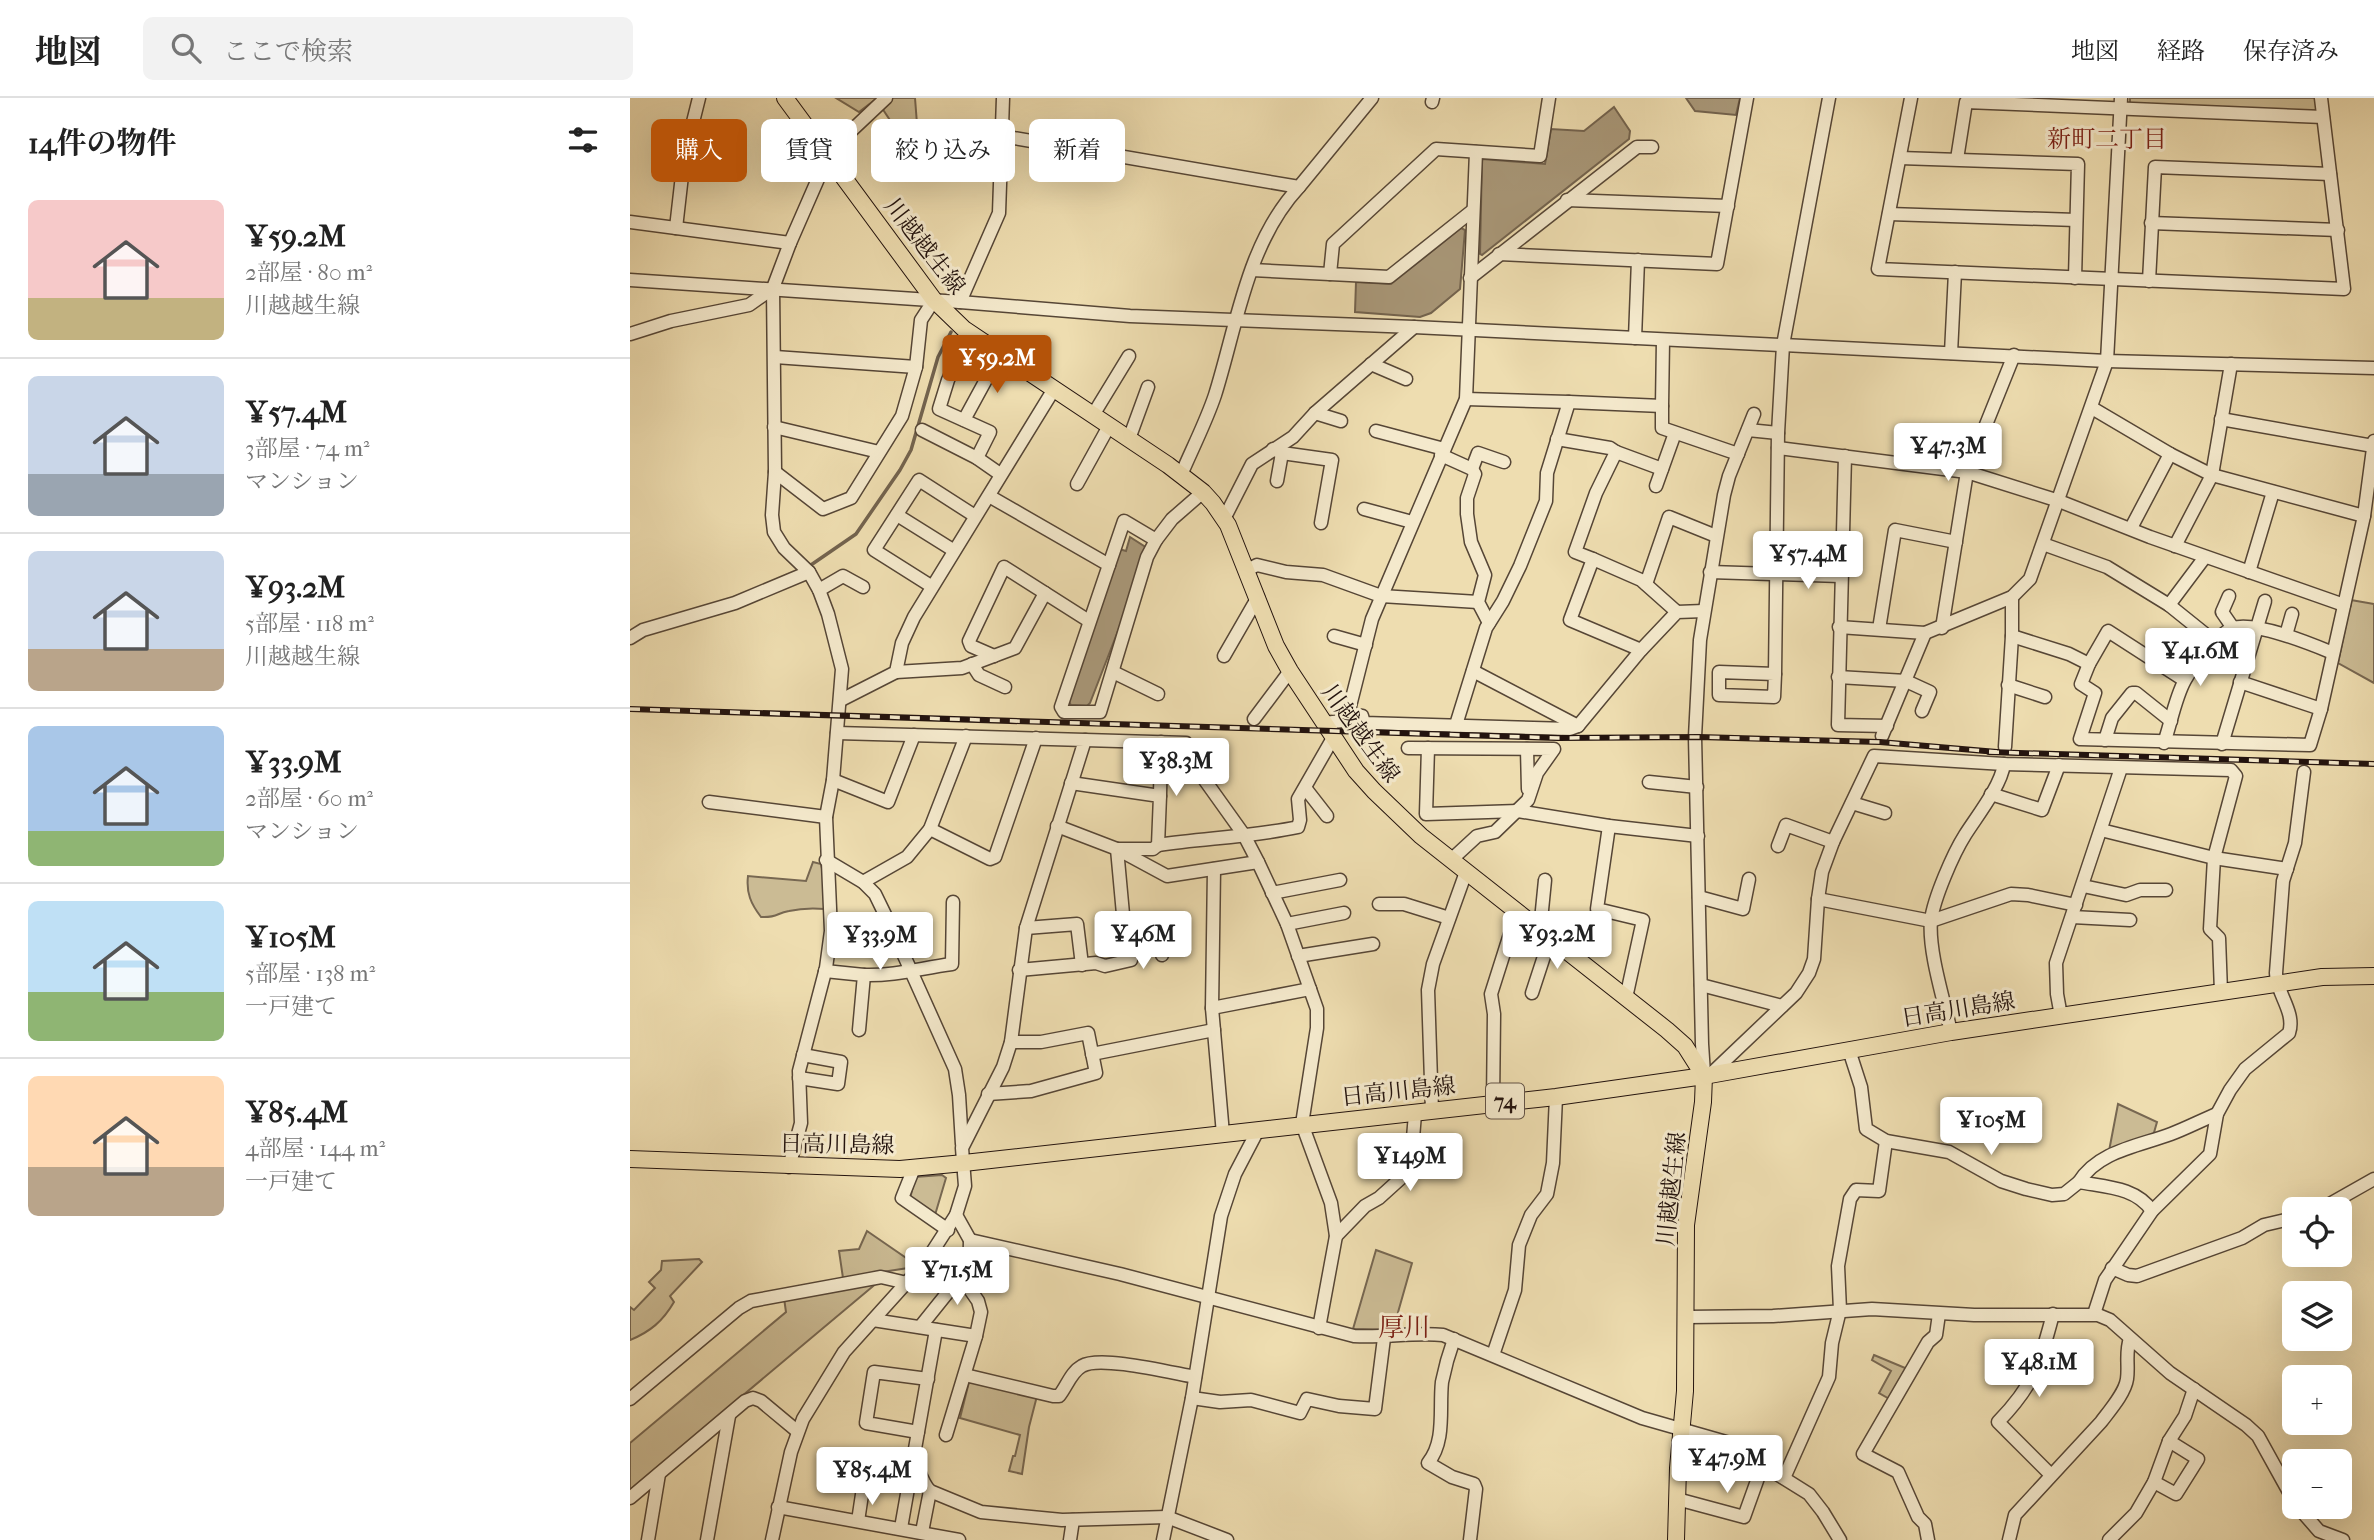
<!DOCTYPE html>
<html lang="ja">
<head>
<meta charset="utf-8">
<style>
	:root { --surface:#fff; --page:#f2f2f2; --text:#222; --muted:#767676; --line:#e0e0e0; --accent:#b45309 }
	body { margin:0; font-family:"IM FELL French Canon","Noto Serif JP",serif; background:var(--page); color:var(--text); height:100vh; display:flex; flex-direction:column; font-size:26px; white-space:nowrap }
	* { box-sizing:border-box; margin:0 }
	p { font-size:23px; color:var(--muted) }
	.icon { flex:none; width:38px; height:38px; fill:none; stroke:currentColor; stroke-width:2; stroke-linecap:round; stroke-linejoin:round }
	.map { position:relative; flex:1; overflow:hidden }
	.sheet { display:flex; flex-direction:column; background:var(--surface); width:630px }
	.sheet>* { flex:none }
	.top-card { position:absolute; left:21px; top:21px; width:665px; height:63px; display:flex; gap:14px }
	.fabs { position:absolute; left:1652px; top:1099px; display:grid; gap:14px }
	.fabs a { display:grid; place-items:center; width:70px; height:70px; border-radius:10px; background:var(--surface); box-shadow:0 7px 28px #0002; font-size:35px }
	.price { position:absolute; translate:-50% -60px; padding:0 16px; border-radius:7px; background:#fff; color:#222; font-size:23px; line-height:46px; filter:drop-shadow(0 2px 4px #0008) }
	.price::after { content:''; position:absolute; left:50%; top:42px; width:21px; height:16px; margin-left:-10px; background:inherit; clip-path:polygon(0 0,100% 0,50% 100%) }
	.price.on { background:var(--accent); color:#fff }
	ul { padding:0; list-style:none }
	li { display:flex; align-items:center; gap:21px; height:175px; padding:0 28px }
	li+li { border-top:2px solid var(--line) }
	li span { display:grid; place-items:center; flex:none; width:196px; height:140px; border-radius:10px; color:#555 }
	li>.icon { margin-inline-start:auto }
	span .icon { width:84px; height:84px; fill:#fffc; stroke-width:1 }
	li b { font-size:30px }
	h2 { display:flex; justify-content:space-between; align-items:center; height:84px; padding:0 28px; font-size:30px }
	.tag { padding:0 24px; border-radius:10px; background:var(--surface); box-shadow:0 7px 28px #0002; font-size:24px; line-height:63px }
	.tag.on { background:var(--accent); color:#fff }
	header { display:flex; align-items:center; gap:42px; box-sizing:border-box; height:98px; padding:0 35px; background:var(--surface); border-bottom:2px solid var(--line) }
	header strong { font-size:33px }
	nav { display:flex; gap:38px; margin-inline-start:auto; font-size:24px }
	.search { width:490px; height:63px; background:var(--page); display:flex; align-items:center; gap:18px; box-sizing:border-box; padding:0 24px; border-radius:10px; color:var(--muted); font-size:26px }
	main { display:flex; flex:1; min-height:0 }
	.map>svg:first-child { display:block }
</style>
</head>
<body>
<header>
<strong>地図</strong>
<div class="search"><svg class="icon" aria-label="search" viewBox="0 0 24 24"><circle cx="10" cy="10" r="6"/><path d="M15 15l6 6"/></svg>ここで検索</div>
<nav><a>地図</a><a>経路</a><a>保存済み</a></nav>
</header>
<main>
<section class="sheet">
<h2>14件の物件<svg class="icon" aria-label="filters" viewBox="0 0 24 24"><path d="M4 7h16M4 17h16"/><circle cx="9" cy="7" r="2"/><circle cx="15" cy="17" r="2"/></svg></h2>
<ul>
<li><span style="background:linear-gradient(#f6c9c9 70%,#c2b280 0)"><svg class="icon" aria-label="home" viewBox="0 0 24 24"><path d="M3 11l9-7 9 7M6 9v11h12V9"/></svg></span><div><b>¥59.2M</b><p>2部屋 · 80 m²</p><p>川越越生線</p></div></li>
<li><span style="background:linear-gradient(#c9d6e8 70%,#9aa5b1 0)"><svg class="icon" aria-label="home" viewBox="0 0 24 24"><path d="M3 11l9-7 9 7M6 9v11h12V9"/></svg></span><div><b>¥57.4M</b><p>3部屋 · 74 m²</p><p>マンション</p></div></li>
<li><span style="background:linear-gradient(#c9d6e8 70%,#b9a48a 0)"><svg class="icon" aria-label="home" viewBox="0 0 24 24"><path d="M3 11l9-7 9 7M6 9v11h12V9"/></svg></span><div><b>¥93.2M</b><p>5部屋 · 118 m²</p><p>川越越生線</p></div></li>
<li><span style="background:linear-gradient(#a9c7e8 75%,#8fb573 0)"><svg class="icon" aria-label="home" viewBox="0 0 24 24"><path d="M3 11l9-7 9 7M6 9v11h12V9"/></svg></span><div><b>¥33.9M</b><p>2部屋 · 60 m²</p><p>マンション</p></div></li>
<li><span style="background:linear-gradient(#bfe0f5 65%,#8fb573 0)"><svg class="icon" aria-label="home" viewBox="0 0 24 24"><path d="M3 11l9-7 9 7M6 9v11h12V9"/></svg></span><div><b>¥105M</b><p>5部屋 · 138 m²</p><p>一戸建て</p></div></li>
<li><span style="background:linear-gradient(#ffd9b3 65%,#b9a48a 0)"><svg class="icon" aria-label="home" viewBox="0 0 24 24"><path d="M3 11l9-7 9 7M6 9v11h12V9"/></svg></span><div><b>¥85.4M</b><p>4部屋 · 144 m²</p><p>一戸建て</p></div></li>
</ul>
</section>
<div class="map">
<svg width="1744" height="1442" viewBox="0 0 1744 1442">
	<rect width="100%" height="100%" fill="#eeddb0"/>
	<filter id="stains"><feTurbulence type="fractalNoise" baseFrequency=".00286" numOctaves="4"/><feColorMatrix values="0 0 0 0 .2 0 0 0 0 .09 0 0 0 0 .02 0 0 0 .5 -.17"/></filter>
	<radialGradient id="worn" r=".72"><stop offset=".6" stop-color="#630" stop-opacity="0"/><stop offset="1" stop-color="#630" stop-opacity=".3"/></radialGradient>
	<!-- green -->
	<g fill="#cbbb94" stroke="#776751" stroke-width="2">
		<path d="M206,0H285L289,52L281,54L246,1L229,14Z"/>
		<path d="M1500,0H1686L1687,14L1500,6Z"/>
		<path d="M1721,502L1744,506V585L1708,565Z"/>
		<path d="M183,764L191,766L196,789L195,811C183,810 172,810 159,813C146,815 148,820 131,819C121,806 116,795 118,778L176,783Z"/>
		<path d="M1488,1006L1527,1024L1523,1038L1479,1053Z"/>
		<path d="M312,1077L316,1080L305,1117L280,1101L285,1079Z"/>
		<path d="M237,1133L282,1164L278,1170L213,1180L209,1153L229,1151Z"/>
		<path d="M746,1152L782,1165L763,1232L723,1231Z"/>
		<path d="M69,1161L72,1164L40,1198L44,1204C33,1223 20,1234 0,1242V1209L4,1212L25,1190L19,1184L31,1172L32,1163Z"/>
		<path d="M248,1184L0,1392V1345L156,1214L154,1200Z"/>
		<path d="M1244,1257L1280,1272L1263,1303L1249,1295L1261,1273L1242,1262Z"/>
		<path d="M342,1282L407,1298L399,1329L392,1376L379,1373L383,1358H385L390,1337L330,1320L339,1284Z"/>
	</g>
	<!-- water -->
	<g fill="#a99879" stroke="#73634e" stroke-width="2">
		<path d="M1056,0H1110L1106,17L1065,13Z"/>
		<path d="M984,9L1000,33L999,41L852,157L850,156L852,61L915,66L921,31L954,33Z"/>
		<path d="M831,130L835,132L830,191L801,215L790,219L725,214L726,184L761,186Z"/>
		<path d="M500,439L517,450L505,489L460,605L457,608L441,607L439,604L489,451L496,453Z"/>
	</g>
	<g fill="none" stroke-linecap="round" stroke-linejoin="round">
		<!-- stream -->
		<path stroke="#73634e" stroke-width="3.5" d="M178,469L226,436L270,372L281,352L308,259L321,234"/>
		<defs>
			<g id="minor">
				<path d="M1281,0L1248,171L1714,191L1691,0"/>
				<path d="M802,4L803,0"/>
				<path d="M372,38L669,89L742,0"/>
				<path d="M195,54L221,33L256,0"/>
				<path d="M1270,60L1448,66L1445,180"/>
				<path d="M1327,61L1336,4L1693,19"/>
				<path d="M937,102L1098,108"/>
				<path d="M842,113L759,179L700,176L703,146L806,51L910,58L919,0"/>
				<path d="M1259,116L1446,122"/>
				<path d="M0,124L160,145"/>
				<path d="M1521,125L1708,132"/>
				<path d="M46,130L54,60L69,0"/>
				<path d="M869,156L1087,166L1117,0"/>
				<path d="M622,172L700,176"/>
				<path d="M840,180L1007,49H1022"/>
				<path d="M0,182L330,204L500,218L784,229L1477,263L1744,270"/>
				<path d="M1519,183L1525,69L1700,76"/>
				<path d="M330,204L369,115L373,0"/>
				<path d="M339,235L318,282L309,311L360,334L347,360"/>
				<path d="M0,236L41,223L119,207L143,190"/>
				<path d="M1005,240L1008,162"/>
				<path d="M1321,255L1325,174"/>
				<path d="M145,259L286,269"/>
				<path d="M741,266L776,281"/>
				<path d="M836,301L939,304"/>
				<path d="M1032,308V330L1108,356"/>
				<path d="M1462,310L1540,356L1582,377L1734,418"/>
				<path d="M685,315L711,323"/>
				<path d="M463,317L499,258"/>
				<path d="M1591,321L1743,348"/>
				<path d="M334,322L370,256"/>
				<path d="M144,329L249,354"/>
				<path d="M292,332L347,360L370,376"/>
				<path d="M1118,332L1148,335"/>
				<path d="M746,333L814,351"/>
				<path d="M499,341L518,289"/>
				<path d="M927,341L980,350L986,354L966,395L945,454L963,461"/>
				<path d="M1148,350L1337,374L1429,403L1520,439L1714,507"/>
				<path d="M643,351L652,355L702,362L691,425"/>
				<path d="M986,354L1032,371"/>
				<path d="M811,357L842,371L845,376L837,400V416L841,444L855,477L848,504L859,525"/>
				<path d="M1215,358L1208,627L1257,628"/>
				<path d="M842,371L848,355L874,364"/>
				<path d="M145,374L193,411L221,400L272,318L286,269L291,222L304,202"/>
				<path d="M551,377C562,351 576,324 585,297C607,227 617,145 669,89"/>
				<path d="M647,383L652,355"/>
				<path d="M447,386L479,328"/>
				<path d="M1026,388L1045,335"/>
				<path d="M359,398L479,467L431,609L434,614H470L517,459L526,442"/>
				<path d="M734,411L782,424"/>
				<path d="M267,417L323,452"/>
				<path d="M594,421L622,366L663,339L685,315L784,229"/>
				<path d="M1501,430L1540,356"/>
				<path d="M1413,446L1477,469L1539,507L1585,544"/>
				<path d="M1545,448L1582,377L1601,266"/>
				<path d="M479,467L494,423L526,442L542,421L573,394"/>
				<path d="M617,472L627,467L656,474L693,477L751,498L848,504"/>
				<path d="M1080,474L1211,478"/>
				<path d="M1619,474L1643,394"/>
				<path d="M1016,486L1039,419L1086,438"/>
				<path d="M301,488L244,452L289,382L345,418"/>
				<path d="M189,492L213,478L233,489"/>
				<path d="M1599,498L1592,514L1603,530"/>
				<path d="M1539,507L1575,459"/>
				<path d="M1209,529L1295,535L1382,499L1400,481L1477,263L1491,0"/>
				<path d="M1312,530L1337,374L1384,257"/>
				<path d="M1249,531L1265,432L1326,444"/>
				<path d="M1656,537L1662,516"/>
				<path d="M704,538L736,547"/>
				<path d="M1382,538L1439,556L1459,566"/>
				<path d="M0,540L13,532L105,505L179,474"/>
				<path d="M1011,552L940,522L963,461L1011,482L1047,514"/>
				<path d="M364,558L341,548L339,543L374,469L459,523"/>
				<path d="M594,558L628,499"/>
				<path d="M342,566L349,577L375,589"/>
				<path d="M843,573L948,628"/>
				<path d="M266,574L332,570L385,550L415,495"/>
				<path d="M483,574L528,596"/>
				<path d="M1089,574L1145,576L1144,599L1089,597Z"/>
				<path d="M1145,576L1148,335L1153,247L1199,0"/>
				<path d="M1208,579L1276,583L1300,594L1292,613"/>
				<path d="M1554,582L1478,533L1459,566L1451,586L1465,595L1450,641L1680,647L1691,611L1734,418L1744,343"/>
				<path d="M1610,584L1691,611"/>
				<path d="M1378,587L1415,599"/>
				<path d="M211,602L266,574L272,545L284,519L424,291"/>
				<path d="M718,616L732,618L734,625L940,631L948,628L1011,552L1047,514L1074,513"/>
				<path d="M624,621L660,573"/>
				<path d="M694,625L712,623L718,616L742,521L836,301L846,54"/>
				<path d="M825,630L856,530L873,503L890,468L916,403L917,375L939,304L1032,308L1033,242"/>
				<path d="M1252,638L1295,535"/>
				<path d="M455,642L556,645L574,681L614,737L628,764L657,826L687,911V930L672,1026L701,1105L706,1138L689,1230"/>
				<path d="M1475,642L1482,620L1502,595H1506L1541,623"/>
				<path d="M1534,645C1541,625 1545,600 1555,582C1562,569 1589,535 1603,530C1626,523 1681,546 1703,555"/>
				<path d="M1592,646L1635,503"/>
				<path d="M1375,649L1382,538V499"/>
				<path d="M778,650L924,651L907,675L898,702L865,734L847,738L821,762"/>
				<path d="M798,650L796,716L888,713L979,728L1068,738"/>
				<path d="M897,651L898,691"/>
				<path d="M203,682L258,704L284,637"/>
				<path d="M1019,684L1067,689"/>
				<path d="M676,691L697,718"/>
				<path d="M1361,696L1412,712L1429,667"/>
				<path d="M530,698L531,644"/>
				<path d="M79,704L196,719"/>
				<path d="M1222,705L1255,715"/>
				<path d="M427,728L487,751L537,778L628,764"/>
				<path d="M979,728L967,811L1013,822L996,900"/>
				<path d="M300,731L360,761L365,759L406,640"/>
				<path d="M1471,732L1584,760L1657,771"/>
				<path d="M528,747C575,740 622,739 668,729L670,722L668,701L703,640"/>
				<path d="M1148,748L1156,727L1203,744"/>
				<path d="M196,762L233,784L245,796L263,833L325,971L329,997L332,1046"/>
				<path d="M584,771L582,910L593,1036"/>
				<path d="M233,784L277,759L300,731L336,638"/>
				<path d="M1453,788L1496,797L1510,792H1536"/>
				<path d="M642,795L710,782"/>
				<path d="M1069,799L1113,811L1119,781"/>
				<path d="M1188,801L1301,823L1381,796L1398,797L1446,807"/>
				<path d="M749,806H774L819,820"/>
				<path d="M1442,819L1500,822"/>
				<path d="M657,826L714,815"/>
				<path d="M494,827L526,823L532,857"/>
				<path d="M396,830L447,826L452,867"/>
				<path d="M910,832L915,782"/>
				<path d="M668,858L743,846"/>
				<path d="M389,872L466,865L475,868L501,862L498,842L494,827L487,751H523L528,747L530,698L441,685"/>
				<path d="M195,873L234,877L229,932"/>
				<path d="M234,877C265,878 291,870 322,866L323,804"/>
				<path d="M1071,887L1152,908"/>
				<path d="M902,895L920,840"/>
				<path d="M582,910L680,891"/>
				<path d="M1431,918L1427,896L1426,865L1491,670"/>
				<path d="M1321,934C1314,902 1298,853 1301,822C1304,800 1323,756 1335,737C1347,718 1371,688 1374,666"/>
				<path d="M1219,952L1231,989L1236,1031L1256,1043L1319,1054L1371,1083L1396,1091L1422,1097L1434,1096L1449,1084C1475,1089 1506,1089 1522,1113"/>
				<path d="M462,956L584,932"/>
				<path d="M1083,974L1166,895L1179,875L1184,861L1188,801L1192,774L1203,744L1244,658L1374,666L1601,672L1606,678L1584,760L1580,831L1589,840L1591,894"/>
				<path d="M1074,976L1072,946L1065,639L1070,542L1094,397L1099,378L1124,316"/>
				<path d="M169,980L208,986L211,964L173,957"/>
				<path d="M358,996L401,993L466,975L458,935L411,944H381"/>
				<path d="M863,1005L864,916L861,896L887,814"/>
				<path d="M802,1013L798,892L803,866L836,774"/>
				<path d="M159,1069L171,1025L169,973L196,870L201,833L196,719L203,682L212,571L198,516L189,492L179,474L154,450L144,434L142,417L145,374L143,190L160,145L198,58"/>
				<path d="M284,1070L272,1100L318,1132"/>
				<path d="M1449,1084C1468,1053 1509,1048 1541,1036C1557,1030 1572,1022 1587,1016"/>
				<path d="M1691,1111L1744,1081"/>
				<path d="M706,1138L735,1108L749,1100L770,1081L783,1040L785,1016"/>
				<path d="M340,1142L490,1176L724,1238C754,1240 784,1234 813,1237L1012,1320L1096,1344L1179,1396L1193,1414L1210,1442"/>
				<path d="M1482,1170L1498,1177L1507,1178L1612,1140L1634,1127L1664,1120"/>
				<path d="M1464,1216L1475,1182L1522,1113L1580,1056L1587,1016L1600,992L1615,971L1659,935C1666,914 1646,895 1646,875L1653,783L1665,745L1674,674"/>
				<path d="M1057,1219L1143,1218L1242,1211L1344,1217H1468L1480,1222L1540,1275L1616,1327L1628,1338L1664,1403"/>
				<path d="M243,1222L346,1238"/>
				<path d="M290,1229L339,1168"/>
				<path d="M824,1241C819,1255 815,1269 812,1284C809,1311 816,1343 798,1365L822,1379L844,1386L846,1391L840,1442"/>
				<path d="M863,1257L885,1192L889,1147L901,1117L917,1096L923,1065L926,999"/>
				<path d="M335,1277L423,1298H429C437,1288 441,1274 452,1268C470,1257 542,1275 565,1279"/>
				<path d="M562,1300L590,1304L621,1302L670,1315L677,1301L709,1308L745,1311L754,1240"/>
				<path d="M0,1301L109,1210L121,1203L251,1179L277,1185"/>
				<path d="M288,1334L236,1325L244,1274L298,1281"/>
				<path d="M316,1337L346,1238L351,1214L348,1203L339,1190L340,1142L326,1117"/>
				<path d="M283,1359C289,1370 291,1384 300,1393L351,1414L432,1422L537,1419L597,1442"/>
				<path d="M1421,1377L1368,1324C1404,1287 1410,1266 1423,1216"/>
				<path d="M1154,1380L1199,1279L1202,1245L1210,1212L1208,1168L1220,1101L1226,1092L1249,1093L1256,1043"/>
				<path d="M1524,1384L1546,1396L1568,1361L1539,1343"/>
				<path d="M0,1400L115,1303L123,1300L131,1303L167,1333"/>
				<path d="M1047,1401L1114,1419L1133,1366"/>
				<path d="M148,1409L329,1442"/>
				<path d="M1668,1409L1689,1433L1713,1442"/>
				<path d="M228,1423L236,1370L280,1377"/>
				<path d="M271,1430L306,1232"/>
				<path d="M292,1434L300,1393"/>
				<path d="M18,1442L29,1376"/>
				<path d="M77,1442L99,1318"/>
				<path d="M142,1442L161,1354L173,1321L214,1254L297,1162L326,1117L335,1088L332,1050L373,969L381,944L396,830L455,642L207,635"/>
				<path d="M440,1442L443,1422"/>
				<path d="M533,1442L562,1300L591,1118L605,1076L628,1032"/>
				<path d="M1298,1442L1295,1426L1288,1419L1268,1374L1233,1356L1298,1244L1306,1237L1309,1216"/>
				<path d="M1379,1442L1385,1417L1471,1324C1480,1312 1495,1295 1497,1281C1499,1268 1495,1254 1500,1241"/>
				<path d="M1479,1442L1506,1415L1524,1384L1539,1343L1555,1318L1564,1291"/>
			</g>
			<g id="major">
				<path d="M155,0L304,202L334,231L538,367L573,394L583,405L598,427L646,548L660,573L726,673L744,693L791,738L1037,932L1055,948L1074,978L1073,1004L1056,1127L1055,1293L1048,1370L1046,1442"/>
				<path d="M0,1061L270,1071L334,1065L926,999L1074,978L1321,934L1692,879L1744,878"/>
			</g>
		</defs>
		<!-- minor casing -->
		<use href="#minor" stroke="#564636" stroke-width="15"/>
		<!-- major casing -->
		<use href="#major" stroke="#23130e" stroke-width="18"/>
		<!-- minor -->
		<use href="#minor" stroke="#f4e9cc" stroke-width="12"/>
		<!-- major -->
		<use href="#major" stroke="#eeddb0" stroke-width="16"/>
		<defs>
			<g id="rail">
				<path d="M0,611L928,640L1069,639L1250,644L1367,654"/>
				<path d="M1359,654L1744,666"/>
			</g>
		</defs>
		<!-- rail casing -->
		<use href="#rail" stroke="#23130e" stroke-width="6"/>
		<!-- rail -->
		<use href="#rail" stroke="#f4e9cc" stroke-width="3.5" stroke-dasharray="10" stroke-linecap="butt"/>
	</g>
	<g text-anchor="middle" stroke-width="6" stroke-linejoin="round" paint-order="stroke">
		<!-- shield labels -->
		<rect fill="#f4e9cc" stroke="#625347" stroke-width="2" x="856" y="985.5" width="38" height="35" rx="5"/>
		<g font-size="21" font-weight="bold" fill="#23130e">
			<text x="875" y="1010">74</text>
		</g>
		<!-- street labels -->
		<g font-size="23" fill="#23130e" stroke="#f4e9cc">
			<text transform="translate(295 148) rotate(52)" y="8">川越越生線</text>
			<text transform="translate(731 635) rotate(54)" y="8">川越越生線</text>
			<text transform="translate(1328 911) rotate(-9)" y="8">日高川島線</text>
			<text transform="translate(768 993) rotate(-6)" y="8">日高川島線</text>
			<text transform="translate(207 1046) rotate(1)" y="8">日高川島線</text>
			<text transform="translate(1041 1091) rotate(-84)" y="8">川越越生線</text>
		</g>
		<!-- neighbourhood labels -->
		<g font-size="24" fill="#7a1f14" stroke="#f4e9cc">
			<text x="1477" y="49">新町二丁目</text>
		</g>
		<!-- quarter labels -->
		<g font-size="26" fill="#7a1f14" stroke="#f4e9cc">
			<text x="774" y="1238">厚川</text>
		</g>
	</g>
	<rect width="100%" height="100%" filter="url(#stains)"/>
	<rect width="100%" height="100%" fill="url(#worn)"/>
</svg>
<div class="fabs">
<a><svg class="icon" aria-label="locate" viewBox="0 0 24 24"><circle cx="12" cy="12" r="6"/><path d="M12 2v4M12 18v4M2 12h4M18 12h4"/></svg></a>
<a><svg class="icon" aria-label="layers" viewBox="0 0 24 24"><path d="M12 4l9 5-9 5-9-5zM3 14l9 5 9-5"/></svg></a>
<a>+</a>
<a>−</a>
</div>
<b class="price on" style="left:367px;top:297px">¥59.2M</b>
<b class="price" style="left:1318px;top:385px">¥47.3M</b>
<b class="price" style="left:1178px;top:493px">¥57.4M</b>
<b class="price" style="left:1570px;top:590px">¥41.6M</b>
<b class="price" style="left:546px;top:700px">¥38.3M</b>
<b class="price" style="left:513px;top:873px">¥46M</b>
<b class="price" style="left:927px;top:873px">¥93.2M</b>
<b class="price" style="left:250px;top:874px">¥33.9M</b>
<b class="price" style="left:1361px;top:1059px">¥105M</b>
<b class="price" style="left:780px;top:1095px">¥149M</b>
<b class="price" style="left:327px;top:1209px">¥71.5M</b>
<b class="price" style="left:1409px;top:1301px">¥48.1M</b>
<b class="price" style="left:1097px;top:1397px">¥47.9M</b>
<b class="price" style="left:242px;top:1409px">¥85.4M</b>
<div class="top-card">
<a class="tag on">購入</a>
<a class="tag">賃貸</a>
<a class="tag">絞り込み</a>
<a class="tag">新着</a>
</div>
</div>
</main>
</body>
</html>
